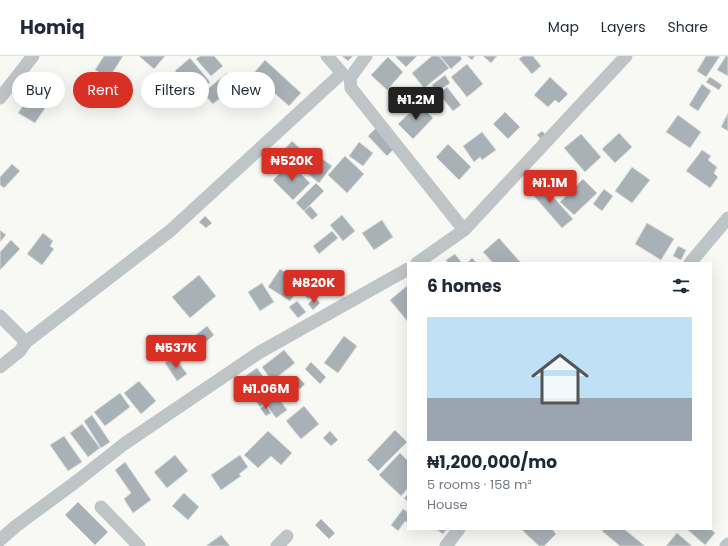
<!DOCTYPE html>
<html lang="en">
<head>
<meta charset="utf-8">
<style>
	:root { --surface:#fff; --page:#f6f6f7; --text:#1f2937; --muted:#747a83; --line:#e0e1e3; --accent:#d93025 }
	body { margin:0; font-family:Poppins,sans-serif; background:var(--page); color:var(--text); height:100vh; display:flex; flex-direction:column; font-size:15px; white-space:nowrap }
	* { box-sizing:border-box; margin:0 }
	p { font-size:13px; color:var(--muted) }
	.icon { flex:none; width:22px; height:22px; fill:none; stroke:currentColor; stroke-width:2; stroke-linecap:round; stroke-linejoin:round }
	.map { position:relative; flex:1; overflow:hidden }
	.panel { position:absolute; left:407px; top:206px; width:305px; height:268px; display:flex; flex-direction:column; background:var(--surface); border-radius:0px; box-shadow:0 4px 16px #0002 }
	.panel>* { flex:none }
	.hud { position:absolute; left:12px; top:16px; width:335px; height:36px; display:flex; gap:8px }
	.price { position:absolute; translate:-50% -34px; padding:0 9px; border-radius:4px; background:var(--accent); color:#fff; font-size:13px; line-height:26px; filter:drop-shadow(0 1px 2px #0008) }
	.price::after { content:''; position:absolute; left:50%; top:24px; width:12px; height:9px; margin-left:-6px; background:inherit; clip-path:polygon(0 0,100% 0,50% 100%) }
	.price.selected { background:#222; color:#fff }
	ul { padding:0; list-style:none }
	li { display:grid; align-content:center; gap:8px; height:212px; padding:0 20px }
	li span { display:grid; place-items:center; height:124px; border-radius:0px; color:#555 }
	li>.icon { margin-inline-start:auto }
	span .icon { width:72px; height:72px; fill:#fffc; stroke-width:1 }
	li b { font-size:17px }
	h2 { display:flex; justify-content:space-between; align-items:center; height:48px; padding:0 20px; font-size:17px }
	.pill { padding:0 14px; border-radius:18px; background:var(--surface); box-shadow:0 4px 16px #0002; font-size:14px; line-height:36px }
	.pill.selected { background:var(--accent); color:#fff }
	header { display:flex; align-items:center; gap:24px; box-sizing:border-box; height:56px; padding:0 20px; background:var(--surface); border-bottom:1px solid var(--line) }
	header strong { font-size:19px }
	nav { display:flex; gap:22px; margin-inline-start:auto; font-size:14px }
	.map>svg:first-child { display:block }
</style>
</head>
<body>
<header>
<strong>Homiq</strong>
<nav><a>Map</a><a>Layers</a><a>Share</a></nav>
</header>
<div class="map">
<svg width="728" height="490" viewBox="0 0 728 490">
	<rect width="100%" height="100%" fill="#f8f8f5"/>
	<!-- building -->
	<g fill="#a8b1b6" stroke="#dadad8">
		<path d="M104,0H123L109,22L95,14Z"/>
		<path d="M139,0H165L154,13Z"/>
		<path d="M200,0H214L223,10L211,20L196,3Z"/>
		<path d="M342,0H353L348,5Z"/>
		<path d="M395,0H417L406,11Z"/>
		<path d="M432,0H439L449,12L424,32L412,17Z"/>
		<path d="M440,0H460L462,3L451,13Z"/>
		<path d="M467,0H475L472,4Z"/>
		<path d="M483,0H497L491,7Z"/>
		<path d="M523,0H533L541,10L532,18L519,3Z"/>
		<path d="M706,0H720L706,21L697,15Z"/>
		<path d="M726,0H728V20L717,14Z"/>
		<path d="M388,1L403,16L387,34L371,19Z"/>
		<path d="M190,2L210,26L195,39L175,15Z"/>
		<path d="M265,4L301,37L289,50L253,18Z"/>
		<path d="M467,8L483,28L467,41L451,21Z"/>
		<path d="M227,17L236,28L213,48L203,37Z"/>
		<path d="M445,19L450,27L437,36L432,29Z"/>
		<path d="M550,21L568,38L559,47L555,44L548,51L534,39Z"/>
		<path d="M710,21L722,29L719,34L706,26Z"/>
		<path d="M702,28L711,35L698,55L689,49Z"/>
		<path d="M447,31L461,49L453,55L439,38Z"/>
		<path d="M26,36L47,49L35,67L18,57L23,50L19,47Z"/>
		<path d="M419,48L433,62L413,83L398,68Z"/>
		<path d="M505,56L520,71L508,83L493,68Z"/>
		<path d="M728,57V75L721,71Z"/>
		<path d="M678,59L701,76L690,92L666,76Z"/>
		<path d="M376,72L395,92L387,100L368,80Z"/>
		<path d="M542,75L549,82L544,87L537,79Z"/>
		<path d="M482,76L496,94L482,104L480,101L474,106L463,90Z"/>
		<path d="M619,77L632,91L615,107L602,93Z"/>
		<path d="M581,78L601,101L585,116L564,92Z"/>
		<path d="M292,85L305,97L294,108L282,96Z"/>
		<path d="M359,86L373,97L363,110L349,100Z"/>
		<path d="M448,88L471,111L459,124L436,101Z"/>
		<path d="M309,93L332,110L319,127L297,109Z"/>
		<path d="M702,94L711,100L708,104L717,111L714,117L718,121L710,132L686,115Z"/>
		<path d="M345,100L364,118L347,137L328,119Z"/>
		<path d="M290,107L310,127L293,144L273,124Z"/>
		<path d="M12,108L20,115L4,132L0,129V121Z"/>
		<path d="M632,111L650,124L632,147L615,135Z"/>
		<path d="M583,123L597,137L574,159L560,146Z"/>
		<path d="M538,124L573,163L562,172L528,133Z"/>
		<path d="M316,127L324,135L304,155L296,147Z"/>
		<path d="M604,133L613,140L602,155L593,148Z"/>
		<path d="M310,150L318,159L312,164L304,155Z"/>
		<path d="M342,159L355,175L343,185L330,169Z"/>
		<path d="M205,160L212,167L206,172L199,166Z"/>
		<path d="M382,164L393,181L374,194L362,177Z"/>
		<path d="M647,167L674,183L661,204L635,188Z"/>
		<path d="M0,174L6,179L0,186Z"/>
		<path d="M332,175L338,182L319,198L313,190Z"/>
		<path d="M43,177L53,185L50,190L54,193L42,209L27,198Z"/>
		<path d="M499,182L521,207H493L483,196Z"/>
		<path d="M11,184L20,193L0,214V196Z"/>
		<path d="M678,190L686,194L681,204L673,200Z"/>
		<path d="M455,198L461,206L459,207H448L446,204Z"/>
		<path d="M472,202L477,207H467Z"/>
		<path d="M280,213L314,235L309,243L297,235L290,245L268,231Z"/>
		<path d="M199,219L216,240L190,262L172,241Z"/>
		<path d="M262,227L274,246L260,255L248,236Z"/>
		<path d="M407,230L408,232V266L390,244Z"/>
		<path d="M315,241L320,247L313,254L308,248Z"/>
		<path d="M297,245L306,256L298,262L289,251Z"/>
		<path d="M207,270L214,279L198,292L191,283Z"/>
		<path d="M344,280L357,290L338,317L324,307Z"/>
		<path d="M284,294L295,307L272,325L262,311Z"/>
		<path d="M174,300L187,318L177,325L165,307Z"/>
		<path d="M311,306L326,321L320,328L305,313Z"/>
		<path d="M257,312L287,354L276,362L265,347L260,351L241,323Z"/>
		<path d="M297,320L305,328L300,333L292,325Z"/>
		<path d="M139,325L156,345L141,358L124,337Z"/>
		<path d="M120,337L130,351L105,370L94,356Z"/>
		<path d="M266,348L271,357L266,360L260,352Z"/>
		<path d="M304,350L319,368L301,383L286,365Z"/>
		<path d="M92,359L110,386L101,392L84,365Z"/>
		<path d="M82,368L100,392L88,401L70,377Z"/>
		<path d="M395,374L407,386L378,415L367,404Z"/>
		<path d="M268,375L292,397L281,409L271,400L258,412L244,399Z"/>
		<path d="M330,375L338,384L331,390L323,382Z"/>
		<path d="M64,380L82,406L68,415L50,389Z"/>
		<path d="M400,397L408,405V432L401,440L379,419Z"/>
		<path d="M175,399L188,415L167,432L154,416Z"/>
		<path d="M240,399L248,411L239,418L241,420L221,434L211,419Z"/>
		<path d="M125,406L151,444L133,457L124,443L131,437L115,414Z"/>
		<path d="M184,437L199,451L188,464L172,450Z"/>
		<path d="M408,438V446L404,442Z"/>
		<path d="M78,446L108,476L95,489L65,459Z"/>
		<path d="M403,453L408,456V467L405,465L398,475L391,469Z"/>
		<path d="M321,463L335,477L329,483L315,469Z"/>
		<path d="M436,473H447L443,478Z"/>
		<path d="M521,473H552L556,478L544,490H539Z"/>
		<path d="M604,473H624L645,490H620L602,475Z"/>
		<path d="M687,473H711L715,477L705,489Z"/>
		<path d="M677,477L692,490H666Z"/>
		<path d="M221,479L230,490H206Z"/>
	</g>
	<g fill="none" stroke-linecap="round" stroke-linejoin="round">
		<!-- minor -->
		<g stroke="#bfc4c7" stroke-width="13">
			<path d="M366,0L350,22L351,32L464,174"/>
			<path d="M0,42L33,0"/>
			<path d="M417,207L464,174L626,0"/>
			<path d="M690,207L728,162"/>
			<path d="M0,260L26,286"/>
			<path d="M0,311L20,295L26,286L170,175L342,17L327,0"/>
			<path d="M101,451L139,490"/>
			<path d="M0,484L16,470L77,425L124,388L260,296L408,213"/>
			<path d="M277,490L287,480"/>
			<path d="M446,490L459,473"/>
			<path d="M726,490L728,488"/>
		</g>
	</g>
</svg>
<b class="price selected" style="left:416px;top:65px">₦1.2M</b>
<b class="price" style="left:292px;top:126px">₦520K</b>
<b class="price" style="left:550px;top:148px">₦1.1M</b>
<b class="price" style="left:314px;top:248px">₦820K</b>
<b class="price" style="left:176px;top:313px">₦537K</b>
<b class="price" style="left:266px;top:354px">₦1.06M</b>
<div class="hud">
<a class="pill">Buy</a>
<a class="pill selected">Rent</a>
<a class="pill">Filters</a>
<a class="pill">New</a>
</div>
<section class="panel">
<h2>6 homes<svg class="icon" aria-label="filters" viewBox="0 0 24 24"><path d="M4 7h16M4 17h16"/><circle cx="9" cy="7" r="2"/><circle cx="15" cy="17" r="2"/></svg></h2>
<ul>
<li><span style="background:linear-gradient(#bfe0f5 65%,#9aa5b1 0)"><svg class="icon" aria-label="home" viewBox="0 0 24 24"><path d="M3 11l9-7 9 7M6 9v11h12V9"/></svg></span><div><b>₦1,200,000/mo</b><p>5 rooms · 158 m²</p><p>House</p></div></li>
</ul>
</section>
</div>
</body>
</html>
